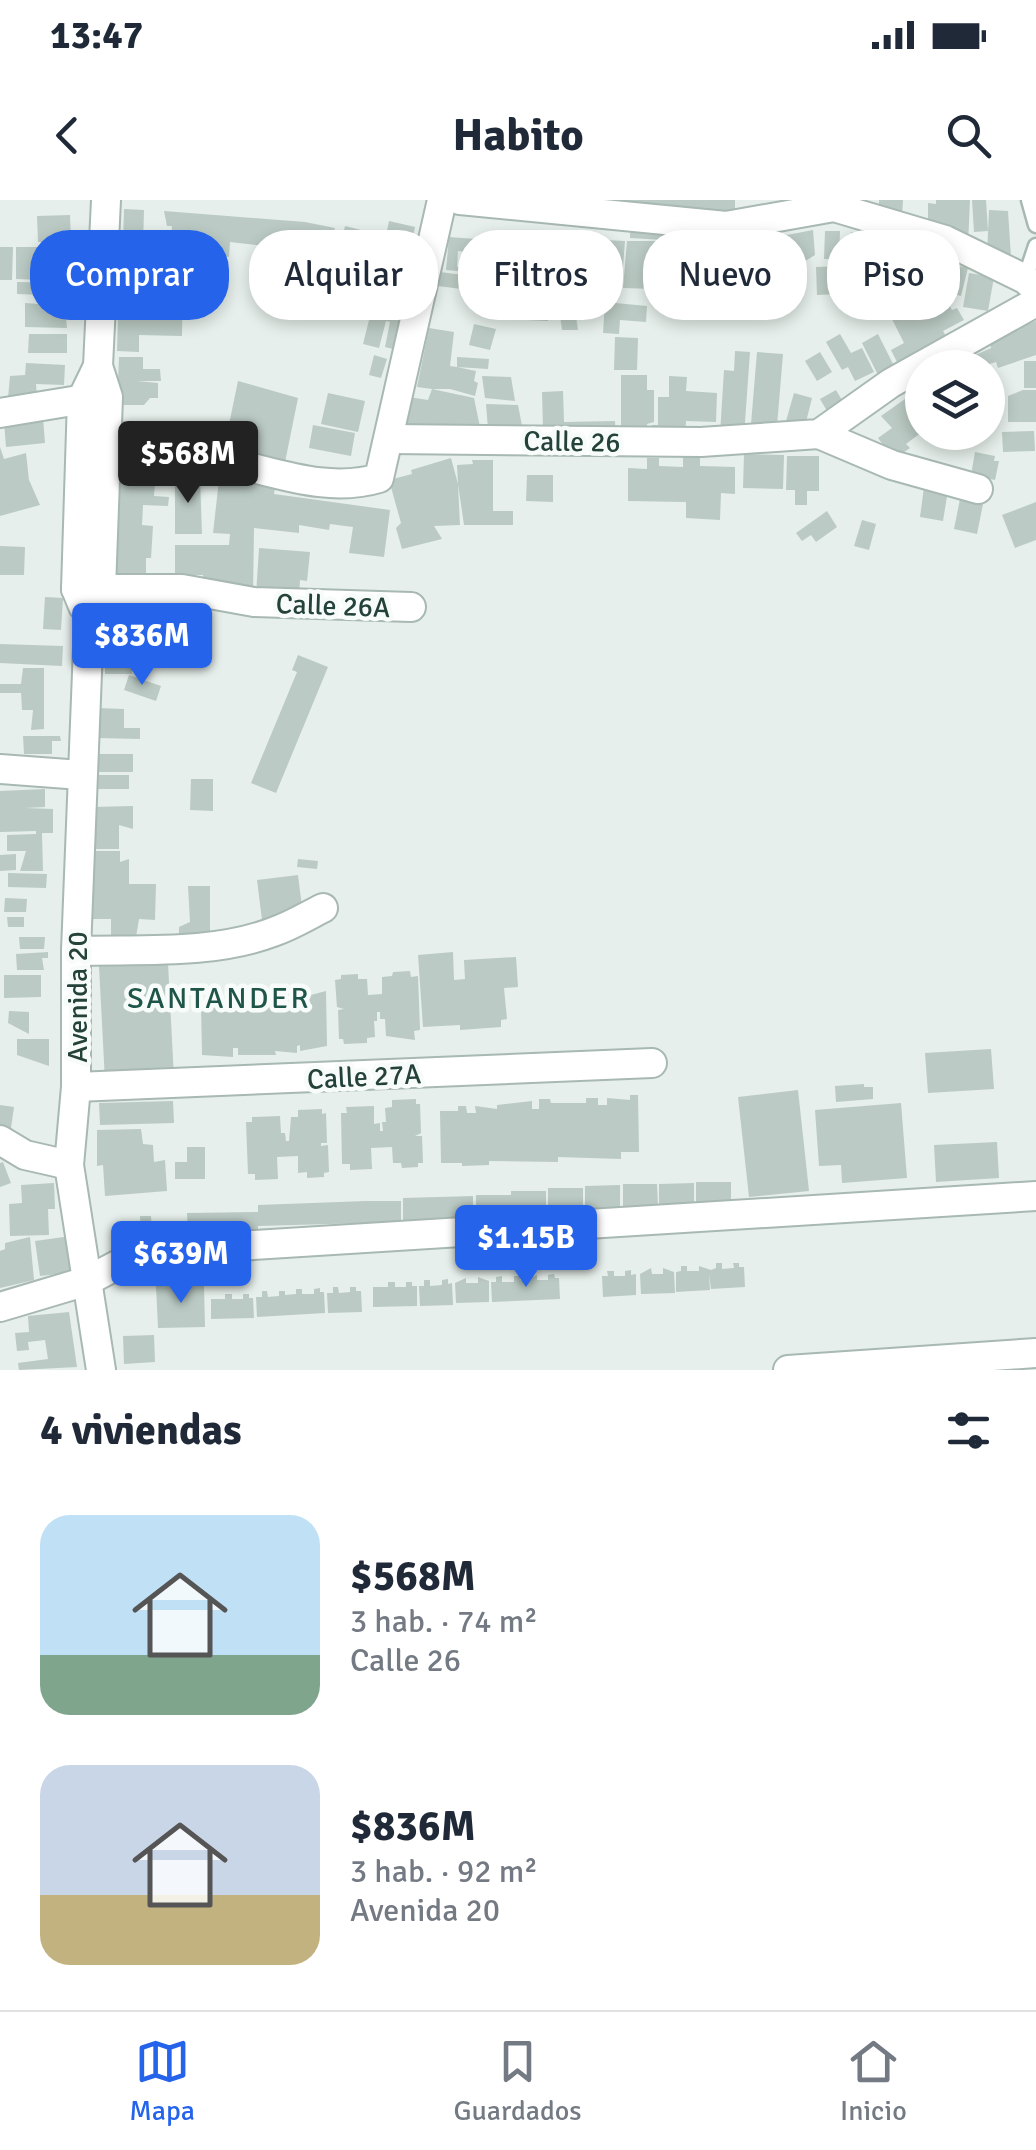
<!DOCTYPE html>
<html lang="es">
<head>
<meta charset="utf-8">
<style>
	:root { --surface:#fff; --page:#f2f2f3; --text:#1f2937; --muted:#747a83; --line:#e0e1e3; --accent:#2563eb }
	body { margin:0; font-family:Signika,sans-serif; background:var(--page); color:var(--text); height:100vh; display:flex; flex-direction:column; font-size:38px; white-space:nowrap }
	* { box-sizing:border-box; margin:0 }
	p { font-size:32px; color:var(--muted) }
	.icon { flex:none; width:55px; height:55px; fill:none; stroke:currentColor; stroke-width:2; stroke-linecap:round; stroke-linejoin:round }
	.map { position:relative; height:1170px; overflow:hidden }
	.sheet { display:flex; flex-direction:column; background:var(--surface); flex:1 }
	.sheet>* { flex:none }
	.banner { position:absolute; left:30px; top:30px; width:978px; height:90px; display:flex; gap:20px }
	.tools { position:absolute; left:905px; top:150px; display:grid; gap:20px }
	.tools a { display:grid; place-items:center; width:100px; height:100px; border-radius:50%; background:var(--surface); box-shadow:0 5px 15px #0003; font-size:50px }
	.price { position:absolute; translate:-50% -85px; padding:0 22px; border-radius:10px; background:var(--accent); color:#fff; font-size:32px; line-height:65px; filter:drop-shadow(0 2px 5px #0008) }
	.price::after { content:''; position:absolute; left:50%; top:60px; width:30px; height:22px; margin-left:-15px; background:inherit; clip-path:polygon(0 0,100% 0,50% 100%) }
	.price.on { background:#222; color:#fff }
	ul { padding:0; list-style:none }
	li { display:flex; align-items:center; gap:30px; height:250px; padding:0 40px }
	li span { display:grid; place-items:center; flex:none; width:280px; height:200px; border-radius:30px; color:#555 }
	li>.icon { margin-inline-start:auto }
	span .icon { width:120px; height:120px; fill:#fffc; stroke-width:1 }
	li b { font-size:42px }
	h2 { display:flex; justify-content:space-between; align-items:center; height:120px; padding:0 40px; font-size:42px }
	.chip { padding:0 35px; border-radius:40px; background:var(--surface); box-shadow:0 5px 15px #0003; font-size:35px; line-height:90px }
	.chip.on { background:var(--accent); color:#fff }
	.status { display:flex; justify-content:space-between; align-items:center; height:70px; padding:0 50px; background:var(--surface); direction:ltr }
	.status svg { height:28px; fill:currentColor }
	header { display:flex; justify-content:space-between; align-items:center; height:130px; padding:0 40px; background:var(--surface); font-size:45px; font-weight:700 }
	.tabs { display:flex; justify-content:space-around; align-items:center; height:140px; border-top:2px solid var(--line); background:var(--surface); font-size:28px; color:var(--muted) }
	.tabs a { display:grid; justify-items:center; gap:5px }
	.tabs .on { color:var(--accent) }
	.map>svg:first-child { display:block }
</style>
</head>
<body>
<div class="status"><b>13:47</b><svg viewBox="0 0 49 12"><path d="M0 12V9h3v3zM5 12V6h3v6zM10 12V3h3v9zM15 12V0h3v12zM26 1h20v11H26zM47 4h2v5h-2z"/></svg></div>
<header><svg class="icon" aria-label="back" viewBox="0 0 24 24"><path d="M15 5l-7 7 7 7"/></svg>Habito<svg class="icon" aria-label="search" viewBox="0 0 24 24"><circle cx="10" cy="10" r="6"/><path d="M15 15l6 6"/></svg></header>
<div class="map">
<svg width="1036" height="1170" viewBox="0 0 1036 1170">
	<rect width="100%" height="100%" fill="#e6efeb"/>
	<!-- building -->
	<g fill="#bbcac4">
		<path d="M620,0H735V14L620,17Z"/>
		<path d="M879,0H903L902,16H879Z"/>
		<path d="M936,0H970L968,45L928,30V3L936,4Z"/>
		<path d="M972,0H986L988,31L974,32Z"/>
		<path d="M124,9L144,10L143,47L170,48L172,26H167L164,11L305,22L335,28L321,74L288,61L290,56L275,55V47L230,42L229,57L174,52L173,80H122Z"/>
		<path d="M989,10L1008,11L1011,57L987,55Z"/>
		<path d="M70,15L71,42H38L37,16Z"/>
		<path d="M389,21L415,27L402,85L407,87L393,149L385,147L390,122L386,121L379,148L363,144L370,116L350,110L354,95L346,93L349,82L360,84L361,77L374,80L375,71L354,66L350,80L333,76L345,26L386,36Z"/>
		<path d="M813,30L815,55L761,88L745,43Z"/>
		<path d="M630,31L665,33L664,40L630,38Z"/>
		<path d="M825,31H840L839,59H824Z"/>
		<path d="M851,32L881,39L875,67L845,60Z"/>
		<path d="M449,37L476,39L475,53L458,51L457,67L483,68L485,38L496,39L493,74L446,70Z"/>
		<path d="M581,39L603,42L599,72L588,71L586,84L576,83V107H563V80H576Z"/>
		<path d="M886,39L918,48L910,76L879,68Z"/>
		<path d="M512,40L551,41L548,121L526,120L527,104Z"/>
		<path d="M553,40H577V69L566,68L567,59H553Z"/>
		<path d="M605,40L625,41L623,67L603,66Z"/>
		<path d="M703,40H738L742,51L720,65L703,61Z"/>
		<path d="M627,41H657L653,89L623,88Z"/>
		<path d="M664,42L689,43L688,65L663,64Z"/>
		<path d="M0,47H13L12,80H0Z"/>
		<path d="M16,47H68L65,81L16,79Z"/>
		<path d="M922,53L945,60L935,91L912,84Z"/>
		<path d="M739,57L759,91L751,95L738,88L721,99L722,112L695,113V93L677,95L675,80L693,78L694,70L721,69Z"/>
		<path d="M513,62V91H496V79H503L504,63Z"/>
		<path d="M949,64L968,68L961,96L943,92Z"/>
		<path d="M842,66V94L817,95L816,67Z"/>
		<path d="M432,71L495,79L493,93L430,85Z"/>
		<path d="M969,73L994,77L988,111L963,107Z"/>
		<path d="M610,74V94H589V86H596V75Z"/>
		<path d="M17,82L68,83L67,102L45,101L41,95L17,94Z"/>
		<path d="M119,85L183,86L182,136L139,135V152L117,151Z"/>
		<path d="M944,96L952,110L957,108L964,120L943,131L946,136L918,151L925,162L903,174L891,150L904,143L887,109L905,98L913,110Z"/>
		<path d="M605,102L647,106L646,122L620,120L619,134L603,133Z"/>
		<path d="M25,103L65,106L67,128L25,127Z"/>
		<path d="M559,109H575L578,130H562Z"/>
		<path d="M1036,121V155L998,168L996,162L976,168L971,157L991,148L988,137Z"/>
		<path d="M474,124L496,129L490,150L469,145Z"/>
		<path d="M429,128L454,132L450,166L457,167V157L489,159L488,169L457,167L476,171L474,181L478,183L475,196L450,189H432L474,198L481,232L401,228L409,197L428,200L432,189L417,187Z"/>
		<path d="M29,134H67V153H28Z"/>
		<path d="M840,134L851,153L862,148L874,172L855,181L848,167L842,170L826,142Z"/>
		<path d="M878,134L893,164L879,177L862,143Z"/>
		<path d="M615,137L638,138L637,170H614Z"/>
		<path d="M735,151L750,152L744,236L720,234L724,170L734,171Z"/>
		<path d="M757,152L783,154L777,226L751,224Z"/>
		<path d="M820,152L832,172L817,181L805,161Z"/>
		<path d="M374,155L387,159L381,178L369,175Z"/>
		<path d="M119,157H143V169H160L161,181H137L158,183V198H150L144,205H117Z"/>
		<rect x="1024" y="161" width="12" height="27"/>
		<path d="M26,163L65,165L64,185L36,184L37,196L8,198L10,176L25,175Z"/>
		<path d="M621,175H647V190H654V222L647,224V237H621Z"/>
		<path d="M482,176L511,177L515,201L485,198Z"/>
		<path d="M669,176L687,177L686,191L717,193L716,222L686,221L685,238L652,237V225H658V197H669Z"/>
		<path d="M238,181L298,198L283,272L223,253Z"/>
		<path d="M922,187V232L906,244L910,248L894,259L878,238L892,228L881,216Z"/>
		<path d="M836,190L843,202L827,211L820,199Z"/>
		<path d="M1023,190H1036V222H1008V196Z"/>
		<path d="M563,191L564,222L615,221L616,236L543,229L542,192Z"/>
		<path d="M328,193L365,201L358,232L321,224Z"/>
		<path d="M794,193L812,198L805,226L786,221Z"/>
		<path d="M486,204L518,205L523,231L488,229Z"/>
		<path d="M43,218L45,243L6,247L4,222Z"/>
		<path d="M121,221L151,225L148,245L119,241Z"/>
		<path d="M155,225L178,228L174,255L152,252Z"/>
		<path d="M313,225L355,233L351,256L309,248Z"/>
		<path d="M1034,231L1035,251L1003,252L1002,232Z"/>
		<path d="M0,247L4,259L26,253L29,280L40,305L0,316Z"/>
		<path d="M975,252L995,256L994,261H999L995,280L971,275Z"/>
		<path d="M744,254L784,255L783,289L743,288Z"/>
		<path d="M787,256H819V291H807V305H795V290H786Z"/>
		<path d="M683,257H700V266L735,267V294L721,293L720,320L686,318V302L628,301V268L647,269V258H659V266L683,267Z"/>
		<path d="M451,258L458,284L457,265L473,264L472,260H493V311H513V325H464L458,284L460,325L434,326L442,339L402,349L396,328L401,323L389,280L412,274L411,270Z"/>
		<path d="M116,273L169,276L168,284L155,283L154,296L169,297L168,306L143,305L142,325L153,326L151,358H146V376L112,375Z"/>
		<path d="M527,275H553V302L526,301Z"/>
		<path d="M175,276L200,278L202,334H175Z"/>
		<path d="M219,280L275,288L274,294L390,310L384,357L349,353L353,327L330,324L329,330L299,325V333L254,328L253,396L202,394L203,375H175V345H229L230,334L213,333Z"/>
		<path d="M925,280L949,284L943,321L920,317Z"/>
		<path d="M962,289L985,294L977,334L954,329Z"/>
		<path d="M1036,302V340L1015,348L1002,315Z"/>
		<path d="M827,311L837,327L816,342L811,335L802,341L796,333Z"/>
		<path d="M862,320L876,324L869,350L854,346Z"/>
		<path d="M0,346L25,347L24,375H0Z"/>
		<path d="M259,348L310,352L307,381L300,380L299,398L256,395Z"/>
		<path d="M45,397L63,398L61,430L43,429Z"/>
		<path d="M160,398L161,420L139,422V450L101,448L103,403Z"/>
		<path d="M0,444L63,446L62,466L0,463Z"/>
		<path d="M105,453H152V463H132V474H105Z"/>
		<path d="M298,455L328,467L276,593L251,583L297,472L292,470Z"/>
		<path d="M23,468H44V529L31,530L33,510H22L21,493H0V484H21Z"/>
		<path d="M129,475L161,486L156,501L124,490Z"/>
		<path d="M97,508L124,509V528H140V539L96,538Z"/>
		<path d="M23,536H60L61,541H52V554H24Z"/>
		<rect x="91" y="554" width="42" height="18"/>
		<rect x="95" y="575" width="34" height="14"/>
		<path d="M191,579H213V611L190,610Z"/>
		<path d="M45,589V607L25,608L53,609V633H42L43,671H20L26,651H7V635L36,634V631L0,632V591Z"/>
		<path d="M133,606V629L119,625V649H93L91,607Z"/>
		<path d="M94,651H120V662L129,659V684H156L155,720L139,719L136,737L111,736V719H93Z"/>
		<path d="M16,654V670L0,671V655Z"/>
		<path d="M298,659L318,661L317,669L297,667Z"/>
		<path d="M8,673L47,674L46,688L8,687Z"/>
		<path d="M298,675L303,715L262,720L257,680Z"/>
		<path d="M188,686H210V734L179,738V727L190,722Z"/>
		<path d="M5,698L27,699L26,712H4Z"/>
		<path d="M7,717H24V727H8Z"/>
		<path d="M19,737H45L44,749H20Z"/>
		<path d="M48,752V758H42L44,770H17L16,754Z"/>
		<path d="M453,752L454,780L465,779L464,760L516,757L518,787L504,788L507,819L501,820V827L460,830V825L423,827L418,755Z"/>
		<path d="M168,763L174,878L105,881L99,766Z"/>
		<path d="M410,771L411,777L418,776L420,830L414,831L415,840L386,836L385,819H380V812H377V821H374L375,837L367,838V843L344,844L343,839H339L338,810L344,809L337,807L335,780L341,779V775L358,774V779H367L368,795L382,794V777L392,776L393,772Z"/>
		<path d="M4,775H41V797L4,798Z"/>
		<path d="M281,791H292L293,797L295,791H307V796L326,791L327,846L300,851V845L297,846V853L275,851L276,855H238V848H233V857L202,855L201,804L221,803V798L230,797V805H236V797L255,800V794L281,795Z"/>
		<path d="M9,811L29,812V834L8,823Z"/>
		<path d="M17,839H49V866L17,855Z"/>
		<path d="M991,849L994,889L928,893L925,853Z"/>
		<path d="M864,884V887H873V899L836,902L835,886Z"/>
		<path d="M798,890L809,991L749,997L738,897Z"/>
		<path d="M630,895H638L639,952H621V959L558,957V962L489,961V965L462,966V963H441L440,911H458V906H466L467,913H476L475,906L497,909V905L532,901V909H539V899H550L551,903H586V898H598V905H607V898L630,900Z"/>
		<path d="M416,899V904H420L421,933L415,936H422L423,963H418V967L402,968L401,963H393L392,947L371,948L372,969L350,970V964H342L341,913H347L346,907L374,906V924L380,923V931H383L382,922H386L385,908L392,907V900Z"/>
		<path d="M173,901L174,923L100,925L99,903Z"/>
		<path d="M901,903L907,978L842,983L841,965L819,966L815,910Z"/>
		<path d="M0,905L14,907L10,935L0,933Z"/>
		<path d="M322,909V914L326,913L327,943H321V946L328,945L329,972L324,973V977L307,978V972L298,973V956L277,957L278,979L255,980V974H248L246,922H252V917L280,916L281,933H285L286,941H289L291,917H298V910Z"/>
		<path d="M141,929L143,944L153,945L154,962L165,960L167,991L105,996L103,965L97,966V930Z"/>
		<path d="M997,942L999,978L936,982L934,945Z"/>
		<path d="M187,947H205V979H175V962H187Z"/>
		<path d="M3,962L11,983L0,987V963Z"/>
		<rect x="696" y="982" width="35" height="22"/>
		<path d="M54,983L55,1009H48L49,1035L10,1036L9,1004L22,1003L21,985Z"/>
		<path d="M694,983V1006H659V984Z"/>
		<path d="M623,984H657L658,1006H623Z"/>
		<path d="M620,985V1008H585V986Z"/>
		<rect x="548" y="988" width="35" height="22"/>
		<path d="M511,991H546V1013L476,1017V995H511Z"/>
		<path d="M473,996V1018L403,1021V998Z"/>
		<path d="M366,1001H401V1022L258,1026V1034L188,1035L187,1013L258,1012V1005Z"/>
		<path d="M140,1016H151L152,1034H141Z"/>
		<path d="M71,1036L75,1072L40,1076L35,1041Z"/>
		<path d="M30,1037L34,1080L0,1088V1051L5,1049V1043Z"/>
		<path d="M716,1063H722V1069L734,1068L733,1063H739V1067H744L745,1087L711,1089L709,1074L710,1090L676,1092V1072L681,1071V1066H687V1071H699V1066L711,1070L716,1068Z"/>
		<path d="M651,1068L652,1074H663V1068L674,1072L675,1093L641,1094L640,1074Z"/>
		<path d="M631,1070V1075L636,1074V1095L603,1097L602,1076H608L607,1071H614V1076H625V1071Z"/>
		<path d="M554,1074L555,1078H559L560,1099L492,1102L491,1082H496V1077L502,1076V1082H514V1076H520V1080L524,1081L537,1075V1080H548V1075Z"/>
		<path d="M478,1077L489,1081V1102L456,1103L455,1083L466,1078V1083H478Z"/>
		<path d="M448,1079V1084L452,1083L453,1105L420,1106L419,1086H424V1080H430V1086L442,1085V1080Z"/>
		<path d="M388,1082H395V1087H406V1082H412V1086H417V1106L373,1107V1087H388Z"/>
		<path d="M204,1085L205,1127L158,1128L156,1086Z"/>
		<path d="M333,1087H338L339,1093L350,1092V1087H356V1091H361L362,1112L328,1113L327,1093H333Z"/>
		<path d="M320,1088V1092H324L325,1113L257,1117L256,1097H262V1091H267L268,1097L279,1096V1091H285V1095L296,1094V1089H302V1094H314V1089Z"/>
		<path d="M225,1094H232V1099H243V1094H249V1098H253L254,1118L211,1119V1099H225Z"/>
		<path d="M69,1112L77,1167L19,1170L18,1163L48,1159L45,1140L28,1142L29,1150L17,1151L15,1133L29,1132L28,1116Z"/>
		<path d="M154,1135L155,1162L124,1164L123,1136Z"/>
	</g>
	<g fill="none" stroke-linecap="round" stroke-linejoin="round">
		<defs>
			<g id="lane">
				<path d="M1029,0L1036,25"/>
				<path d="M1025,79L1036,46"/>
			</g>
			<g id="street">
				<path d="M460,0L726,26L834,7L945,40L1025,79L1036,89"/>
				<path d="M0,213L97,197"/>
				<path d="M819,234L892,265L978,289"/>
				<path d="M389,239L701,242L819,234L891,183L1036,102"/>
				<path d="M104,255C140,256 178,254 212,259C267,268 323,295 379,278L442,0"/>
				<path d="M76,389H182L254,402L411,407"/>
				<path d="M83,406L76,389L82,199L98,166"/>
				<path d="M0,569L81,575"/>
				<path d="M76,751C140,749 213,755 273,732C291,726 307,716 323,708"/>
				<path d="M76,887L652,863"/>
				<path d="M0,940L25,955L69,965"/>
				<path d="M0,1107L87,1081L142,1052L1036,996"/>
				<path d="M101,1170L69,965L76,887V751L89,422L101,389L108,197L98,166L106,0"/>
				<path d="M788,1170L1036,1153"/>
			</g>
		</defs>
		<!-- lane casing -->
		<use href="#lane" stroke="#a8b8b2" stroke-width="19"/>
		<!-- street casing -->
		<use href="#street" stroke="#a8b8b2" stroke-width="32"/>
		<!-- lane -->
		<use href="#lane" stroke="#fff" stroke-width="14"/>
		<!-- street -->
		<use href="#street" stroke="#fff" stroke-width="28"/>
	</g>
	<g text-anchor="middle" stroke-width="9" stroke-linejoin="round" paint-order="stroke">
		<!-- street labels -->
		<g font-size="28" fill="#24423a" stroke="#f7fbf9">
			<text transform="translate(572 241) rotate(1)" y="10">Calle 26</text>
			<text transform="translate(333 405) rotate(2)" y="10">Calle 26A</text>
			<text transform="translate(77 797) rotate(-90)" y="10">Avenida 20</text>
			<text transform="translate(364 876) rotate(-3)" y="10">Calle 27A</text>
		</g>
		<!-- neighbourhood labels -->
		<g font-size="30" letter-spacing="2.5" fill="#1f5548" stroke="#f7fbf9">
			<text x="219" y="808">SANTANDER</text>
		</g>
	</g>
</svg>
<div class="tools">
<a><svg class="icon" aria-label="layers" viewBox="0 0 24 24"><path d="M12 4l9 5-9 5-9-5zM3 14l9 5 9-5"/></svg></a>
</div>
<b class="price on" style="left:188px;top:306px">$568M</b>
<b class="price" style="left:142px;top:488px">$836M</b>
<b class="price" style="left:526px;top:1090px">$1.15B</b>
<b class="price" style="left:181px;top:1106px">$639M</b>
<div class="banner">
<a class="chip on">Comprar</a>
<a class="chip">Alquilar</a>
<a class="chip">Filtros</a>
<a class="chip">Nuevo</a>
<a class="chip">Piso</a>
</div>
</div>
<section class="sheet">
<h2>4 viviendas<svg class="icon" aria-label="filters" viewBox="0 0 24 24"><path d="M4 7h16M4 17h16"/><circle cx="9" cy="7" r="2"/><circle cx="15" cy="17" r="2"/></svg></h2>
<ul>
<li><span style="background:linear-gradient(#bfe0f5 70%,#7fa58c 0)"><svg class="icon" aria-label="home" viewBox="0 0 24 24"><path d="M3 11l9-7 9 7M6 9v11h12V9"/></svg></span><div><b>$568M</b><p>3 hab. · 74 m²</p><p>Calle 26</p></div></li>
<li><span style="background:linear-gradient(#c9d6e8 65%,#c2b280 0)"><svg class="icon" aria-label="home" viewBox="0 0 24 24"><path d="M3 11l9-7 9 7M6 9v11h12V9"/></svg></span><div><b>$836M</b><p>3 hab. · 92 m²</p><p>Avenida 20</p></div></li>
</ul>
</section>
<nav class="tabs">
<a class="on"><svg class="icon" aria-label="map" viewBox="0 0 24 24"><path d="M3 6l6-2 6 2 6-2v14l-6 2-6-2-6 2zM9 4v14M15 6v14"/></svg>Mapa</a>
<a><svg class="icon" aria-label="saved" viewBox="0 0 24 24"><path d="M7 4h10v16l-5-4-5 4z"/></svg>Guardados</a>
<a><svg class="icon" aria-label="home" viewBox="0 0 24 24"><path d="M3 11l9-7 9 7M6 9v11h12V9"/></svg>Inicio</a>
</nav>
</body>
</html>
